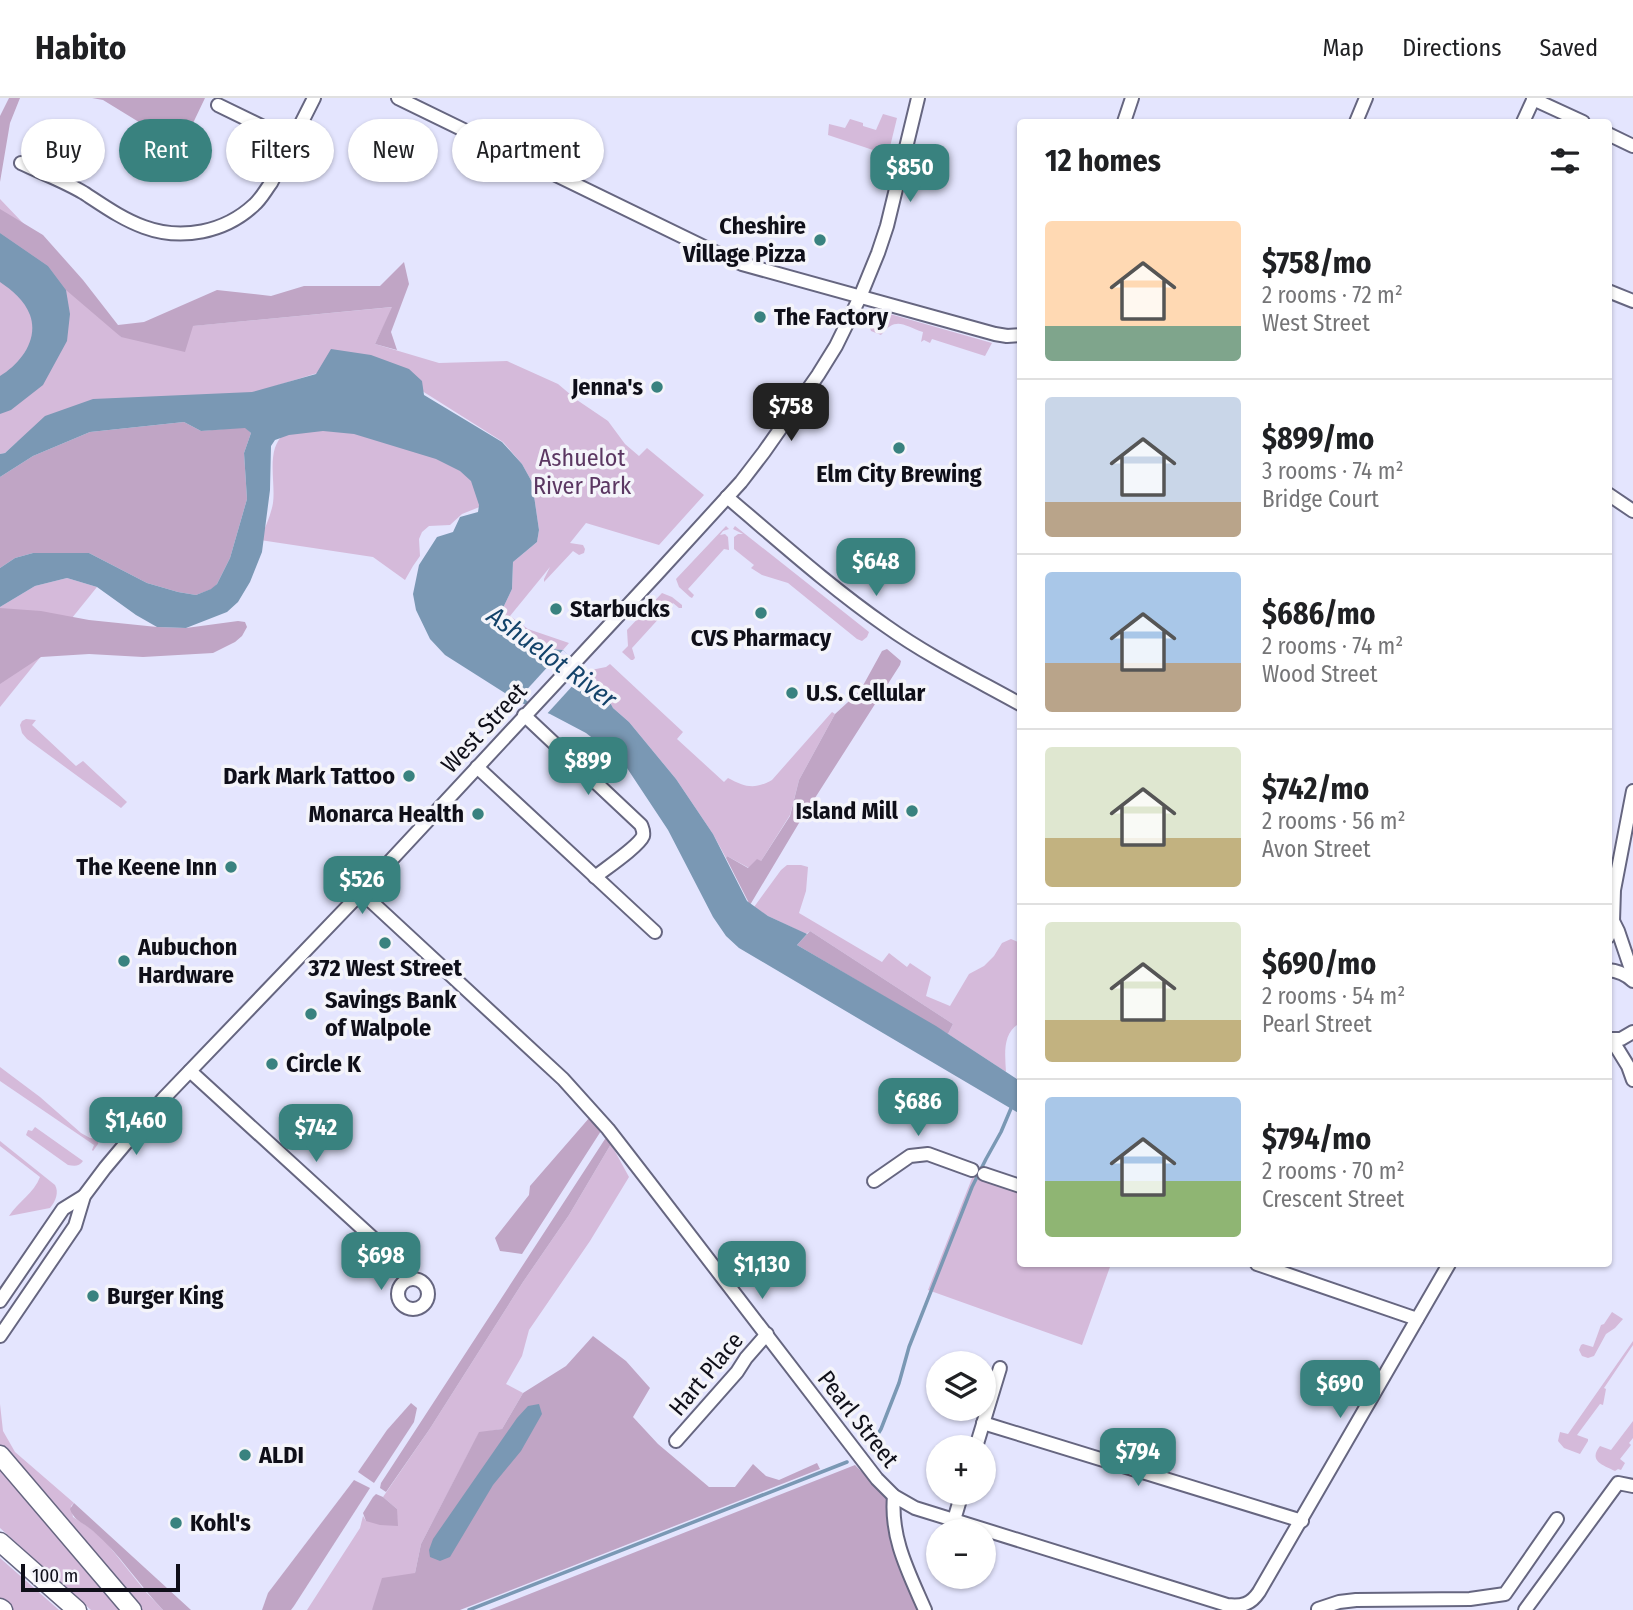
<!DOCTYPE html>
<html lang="en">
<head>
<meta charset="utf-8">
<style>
	:root { --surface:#fff; --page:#f6f6f6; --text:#202124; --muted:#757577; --line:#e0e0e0; --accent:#39827f }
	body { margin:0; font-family:"Fira Sans Condensed",sans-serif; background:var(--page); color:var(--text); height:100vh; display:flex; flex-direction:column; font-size:26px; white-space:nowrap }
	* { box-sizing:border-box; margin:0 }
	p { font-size:23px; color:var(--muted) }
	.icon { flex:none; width:38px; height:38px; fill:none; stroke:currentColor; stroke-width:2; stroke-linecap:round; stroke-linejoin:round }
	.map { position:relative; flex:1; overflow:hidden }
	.details { position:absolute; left:1017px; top:21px; width:595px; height:1148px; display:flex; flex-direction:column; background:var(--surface); border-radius:7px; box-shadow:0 2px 5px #0004 }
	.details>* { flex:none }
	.hud { position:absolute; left:21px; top:21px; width:665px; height:63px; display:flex; gap:14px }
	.fabs { position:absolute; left:926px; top:1253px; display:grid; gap:14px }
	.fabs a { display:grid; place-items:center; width:70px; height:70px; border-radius:50%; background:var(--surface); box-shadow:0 2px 5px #0004; font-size:35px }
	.scale { position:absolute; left:21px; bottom:18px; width:159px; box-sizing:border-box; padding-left:7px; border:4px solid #0f0f19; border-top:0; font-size:19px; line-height:24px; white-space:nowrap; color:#0f0f19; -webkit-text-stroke:5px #f4f4fa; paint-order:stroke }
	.price { position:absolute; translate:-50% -60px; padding:0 16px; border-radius:14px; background:var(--accent); color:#fff; font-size:23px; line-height:46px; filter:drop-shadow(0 2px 4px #0008) }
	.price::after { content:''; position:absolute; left:50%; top:42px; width:21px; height:16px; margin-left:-10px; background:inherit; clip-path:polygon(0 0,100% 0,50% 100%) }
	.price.selected { background:#222; color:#fff }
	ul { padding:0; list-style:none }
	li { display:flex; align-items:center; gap:21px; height:175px; padding:0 28px }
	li+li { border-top:2px solid var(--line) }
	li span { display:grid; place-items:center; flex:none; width:196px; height:140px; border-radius:7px; color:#555 }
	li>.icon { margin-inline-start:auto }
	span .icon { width:84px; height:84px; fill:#fffc; stroke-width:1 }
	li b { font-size:30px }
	h2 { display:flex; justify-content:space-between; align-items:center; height:84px; padding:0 28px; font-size:30px }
	.pill { padding:0 24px; border-radius:32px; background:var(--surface); box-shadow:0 2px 5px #0004; font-size:24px; line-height:63px }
	.pill.selected { background:var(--accent); color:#fff }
	header { display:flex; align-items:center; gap:42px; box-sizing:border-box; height:98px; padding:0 35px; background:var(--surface); border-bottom:2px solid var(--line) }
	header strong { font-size:33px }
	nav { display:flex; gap:38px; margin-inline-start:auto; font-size:24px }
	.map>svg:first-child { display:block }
</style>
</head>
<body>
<header>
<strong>Habito</strong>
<nav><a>Map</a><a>Directions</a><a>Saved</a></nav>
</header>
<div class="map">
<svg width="1633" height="1512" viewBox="0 0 1633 1512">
	<rect width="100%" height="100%" fill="#e4e5fe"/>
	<!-- green -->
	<g fill="#d5bada">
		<path d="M883,16L897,20L888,57L828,37L829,26L845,30L850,21L863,25V28L876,32Z"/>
		<path d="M0,101L42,145L121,239L192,228L393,209L375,246L439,265L507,263L558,286L577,302L608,323L625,346L639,358L647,350L704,397L659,447L586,425L570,445L583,447L585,451L584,455L579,457L573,453L544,484V481L550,469L510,518L528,531L569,545L563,552L527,549L506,528L503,510L512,491L513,464L537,444L539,432L532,384L522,366L503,344L419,291L355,269L314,276L250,296L17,344L5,355L0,356Z"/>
		<path d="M883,215L890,216L992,245L985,258L932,241L930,245L924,242L921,244L923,234C903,227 896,218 881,237L871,233L868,224L875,217Z"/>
		<path d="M316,322L472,370L482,408L462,416L450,427L429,428L422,434L419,441L420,458L413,468L405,482L373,459L260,442C265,430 271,417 273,405C276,383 265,351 285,335C294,329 307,326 316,322Z"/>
		<path d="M726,428L729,431L723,433L720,437L725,436L728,439L729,452L724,451L688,491L694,497L692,500L690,499L679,489L676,481Z"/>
		<path d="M735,428L869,534L867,539L862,543L857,541L788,485L762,477L751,470L754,467L734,451V439L738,436H743L733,431Z"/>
		<path d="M67,480L97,489L0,609V509L35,488Z"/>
		<path d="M662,495L672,499L682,507V510H679L673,505L632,550L635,560L633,562H631L622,554L628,548L627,532Z"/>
		<path d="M610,566L683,634L677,641L724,684L728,680C745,689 754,692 772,682L832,614L835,616L799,682L790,717L761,763L749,770L727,758L726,760L713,736L676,681L629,624L613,610L604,593L586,573L606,569Z"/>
		<path d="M26,621L36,622L32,627L76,668L83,663L127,704L121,710L27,641L22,635L20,627L22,623Z"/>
		<path d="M787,767H801L808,769L806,793L799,815L882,864L889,855L907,869L910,865L931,879L926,898L950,908L969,876L984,868L994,858L1002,845L1011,841L1020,845V925C1002,935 1005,956 1006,974L948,936L953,926L810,833L806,836L768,818L754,809L781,772Z"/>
		<path d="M0,969L40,999L81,1035L90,1040L99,1041L98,1046L93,1053L92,1052L94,1047L0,983Z"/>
		<path d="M35,1029L83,1063C79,1069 74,1068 68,1067L26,1037L28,1032L32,1033Z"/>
		<path d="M0,1043L55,1087C59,1094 56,1103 50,1110L9,1118C18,1104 34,1095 40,1079L0,1048Z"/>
		<path d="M611,1046L629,1079L590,1143L529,1232L522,1258L506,1286L523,1295L502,1331L479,1335L421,1446L415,1475L375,1508L372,1512H307L360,1430L363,1418L366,1423L397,1411L383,1399L429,1332L523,1184L569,1117Z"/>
		<path d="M974,1075L1020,1091V1166H1111L1082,1247L928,1192Z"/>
		<path d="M1612,1214L1623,1221L1615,1230L1606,1236L1594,1258L1588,1260L1582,1258L1579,1252L1581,1247L1583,1246L1593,1249L1601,1227L1604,1226Z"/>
		<path d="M1633,1243V1247L1604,1290L1606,1291L1603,1307L1600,1306L1577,1337L1588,1341V1343L1580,1356L1564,1350L1558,1343L1560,1334L1568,1336Z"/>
		<path d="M0,1306L3,1333L15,1354L74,1405L71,1408L73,1419L90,1430L105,1443L145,1493L163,1512H141L0,1349Z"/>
		<path d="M1633,1323V1340L1629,1345L1631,1347L1620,1361L1625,1365L1621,1372L1618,1371L1615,1373C1603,1367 1588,1363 1600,1348L1611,1352Z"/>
		<path d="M0,1371L73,1452L124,1512H91L0,1430Z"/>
		<path d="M0,1460L59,1512H10L0,1506Z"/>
	</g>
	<!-- forest -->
	<g fill="#c0a5c5">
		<path d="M9,0H20L10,25L0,84V18Z"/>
		<path d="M92,0H205L173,67L144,76L137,48L147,29L103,2Z"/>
		<path d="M0,111L43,137L83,182L118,227L144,224L217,192L271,198L304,188H380L404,164L409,186L391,234L397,252L375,246L392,209L193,228L185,254L121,239L66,192L48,168L0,135Z"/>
		<path d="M184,324L201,333L245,329L251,335L244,355L247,401L230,460L217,486L212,491L196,497L178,494L147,485L89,455H33L15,460L0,470V379L33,358L90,334Z"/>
		<path d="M0,510L41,513L89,522L157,529L186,530L238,523L245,524L247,529L242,538L235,544L213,555L143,559L89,556L41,559L0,586Z"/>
		<path d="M887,551L901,563L900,567L799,725L750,807L726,760L727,758L748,770L757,761L761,763L790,718L799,682L835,616L860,593L882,553Z"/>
		<path d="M810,833L953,926L948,936L797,847Z"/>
		<path d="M590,1019L601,1033L522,1156L500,1153L495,1140L529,1097L530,1088Z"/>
		<path d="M608,1040L611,1046L569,1117L523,1184L429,1332L386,1394L380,1390L381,1385L605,1041Z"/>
		<path d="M593,1238L626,1263L650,1290L633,1319L658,1346L709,1389H735L753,1366L766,1378L779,1382L817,1365L820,1371L460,1512H372L382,1480L415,1475L421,1446L479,1334L502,1331L523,1295L566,1268Z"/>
		<path d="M411,1305L417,1310L414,1324L374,1385L358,1374L387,1332Z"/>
		<path d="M855,1367L887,1400L889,1424L920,1512H489Z"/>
		<path d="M354,1382L370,1390L294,1508L291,1512H262L268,1495Z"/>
		<path d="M376,1396L383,1399L397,1411L398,1428L380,1427L366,1423L363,1415L373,1399Z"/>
		<path d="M74,1405L191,1512H163C139,1487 119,1455 93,1433C84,1425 74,1423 70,1411Z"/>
	</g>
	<!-- water -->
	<g fill="#7a98b4">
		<path d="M0,135L48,168L66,192L70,216L67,243L43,287L11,312L0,316V278C20,266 39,242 30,217C25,203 12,192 0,184Z"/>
		<path d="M331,251L371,257L409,271L422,283L424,297L502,344L522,366L532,384L539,432L537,444L513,464L512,491L503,510L506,528L527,549L563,552L604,593L613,610L629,624L676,681L713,736L747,803L768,818L807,836L797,847L936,928L1020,983V1016L739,850L726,838L713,819L668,732L623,664L586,635L550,616L519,604L445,557L430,541L416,512L413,496L419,467L437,439L453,434L460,419L478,414L479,407L471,383L460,373L436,361L354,336L323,333L289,337L275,342L271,348L270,392L262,454L250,484L238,504L227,514L186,530L157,529L136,517L97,489L67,480L35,488L0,509V470L15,460L33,455H89L147,485L178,494L196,497L211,491L217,486L230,460L247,401L244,355L251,335L245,330L201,333L184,324L90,334L33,358L0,379V356L5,355L45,318L93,301L252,294L316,276Z"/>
		<path d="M539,1306L542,1316L521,1353L493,1387L450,1459L440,1463L430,1459L429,1452L433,1441L517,1320L528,1308Z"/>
	</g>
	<!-- pier -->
	<path fill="#e4e5fe" d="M563,552L586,573L545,618L521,598Z"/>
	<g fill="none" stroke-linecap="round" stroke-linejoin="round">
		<!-- stream -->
		<g stroke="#7a98b4" stroke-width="3.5">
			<path d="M873,1344L881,1331L899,1285L909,1249L972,1089L986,1061L1001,1034L1012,1008"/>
			<path d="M469,1512L847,1364"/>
		</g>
		<defs>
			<g id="minor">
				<path d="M398,0L706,150L742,166L995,236L1007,238L1020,237"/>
				<path d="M1533,1L1583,24"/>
				<path d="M218,7L292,43"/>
				<path d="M1124,24L1132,0"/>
				<path d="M1356,24L1366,0"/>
				<path d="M1523,24L1534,0"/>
				<path d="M1608,36L1633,48"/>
				<path d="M21,65C42,75 64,83 84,95C104,108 122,121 144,129C182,143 225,134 254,107C261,101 265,93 271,85L314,0"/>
				<path d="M1608,193L1633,203"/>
				<path d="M1608,396L1633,413"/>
				<path d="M727,399C779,443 830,489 886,528C928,558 975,581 1020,606"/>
				<path d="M524,617L641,727C643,732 644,733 643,738C639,748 605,771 595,779"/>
				<path d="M477,669L655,834"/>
				<path d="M361,794L563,981L608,1031L649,1084L877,1381L894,1398L915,1410L1227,1507C1242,1509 1251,1506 1259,1494L1449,1166"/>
				<path d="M1613,823L1618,833L1633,877"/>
				<path d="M1608,839L1613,823L1614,792L1633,693"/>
				<path d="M1608,872C1618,873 1626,876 1633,883"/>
				<path d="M1608,941H1621L1633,934"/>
				<path d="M1612,942L1628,968L1633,982"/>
				<path d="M190,973L399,1164L406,1173L409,1181"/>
				<path d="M984,1076L1020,1088"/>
				<path d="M874,1083L910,1058L928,1056L972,1072"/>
				<path d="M1257,1166L1417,1221"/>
				<circle cx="413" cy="1196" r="15"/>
				<path d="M0,1203L63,1111L84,1098"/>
				<path d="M0,1238L75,1128L84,1098L105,1070L163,1001L353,803L657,476L741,384L764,354L818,277L836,248L860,199L878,155L887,128L918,0"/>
				<path d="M983,1325L1302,1423"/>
				<path d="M676,1343L737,1274L746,1260L767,1236"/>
				<path d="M976,1349L1000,1270"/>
				<path d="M894,1398C890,1440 909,1475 925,1512"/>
				<path d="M954,1422L962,1395"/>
				<path d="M1318,1511L1339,1504L1356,1502L1470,1501L1505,1496L1557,1421"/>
				<path d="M1525,1512L1618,1385L1633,1388"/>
			</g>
			<g id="highway">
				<path d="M0,1357L132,1512"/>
				<path d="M0,1444L77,1512"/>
				<path d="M0,1510L3,1512"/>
			</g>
		</defs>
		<!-- minor casing -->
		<use href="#minor" stroke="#666680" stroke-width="16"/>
		<!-- highway casing -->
		<use href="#highway" stroke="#666680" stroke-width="21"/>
		<!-- minor -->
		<use href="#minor" stroke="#fff" stroke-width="12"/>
		<!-- highway -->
		<use href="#highway" stroke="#fff" stroke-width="18"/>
	</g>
	<!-- markers -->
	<g fill="#39827f" stroke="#f4f4fa" stroke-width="2.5">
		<circle cx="820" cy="142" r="7"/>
		<circle cx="760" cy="219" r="7"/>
		<circle cx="657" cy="289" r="7"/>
		<circle cx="899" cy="350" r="7"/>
		<circle cx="556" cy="511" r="7"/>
		<circle cx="761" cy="515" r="7"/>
		<circle cx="792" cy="595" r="7"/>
		<circle cx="409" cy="678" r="7"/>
		<circle cx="912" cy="713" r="7"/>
		<circle cx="478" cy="716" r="7"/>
		<circle cx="231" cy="769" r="7"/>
		<circle cx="385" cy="845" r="7"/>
		<circle cx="124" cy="863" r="7"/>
		<circle cx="311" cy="916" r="7"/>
		<circle cx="272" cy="966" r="7"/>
		<circle cx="93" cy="1198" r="7"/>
		<circle cx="245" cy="1357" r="7"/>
		<circle cx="176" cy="1425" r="7"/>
	</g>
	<g text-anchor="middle" stroke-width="7" stroke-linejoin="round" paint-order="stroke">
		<!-- poi labels -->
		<g font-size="24" font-weight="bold" fill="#0f0f19" stroke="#f4f4fa" text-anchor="start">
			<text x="806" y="136" text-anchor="end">Cheshire<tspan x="806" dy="28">Village Pizza</tspan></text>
			<text x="774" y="227">The Factory</text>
			<text x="643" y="297" text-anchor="end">Jenna's</text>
			<text x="899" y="384" text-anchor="middle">Elm City Brewing</text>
			<text x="570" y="519">Starbucks</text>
			<text x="761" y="548" text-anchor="middle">CVS Pharmacy</text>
			<text x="806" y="603">U.S. Cellular</text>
			<text x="395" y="686" text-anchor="end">Dark Mark Tattoo</text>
			<text x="898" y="721" text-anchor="end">Island Mill</text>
			<text x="464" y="724" text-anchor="end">Monarca Health</text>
			<text x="217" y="777" text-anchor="end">The Keene Inn</text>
			<text x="138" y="857">Aubuchon<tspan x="138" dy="28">Hardware</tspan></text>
			<text x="385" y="878" text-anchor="middle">372 West Street</text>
			<text x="325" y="910">Savings Bank<tspan x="325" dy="28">of Walpole</tspan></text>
			<text x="286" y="974">Circle K</text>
			<text x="107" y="1206">Burger King</text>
			<text x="259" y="1365">ALDI</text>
			<text x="190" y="1433">Kohl's</text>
		</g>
		<!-- park labels -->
		<g font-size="24" fill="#5b3762" stroke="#f4f4fa">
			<text x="582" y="368">Ashuelot<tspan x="582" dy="28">River Park</tspan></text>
		</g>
		<!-- street labels -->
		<g font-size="24" fill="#0f0f19" stroke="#f4f4fa">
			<text transform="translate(484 630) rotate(-47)" y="8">West Street</text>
			<text transform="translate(706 1276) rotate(-50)" y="8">Hart Place</text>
			<text transform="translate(858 1321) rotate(52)" y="8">Pearl Street</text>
		</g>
		<!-- water labels -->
		<g font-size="26" font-style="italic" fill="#13436a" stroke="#f4f4fa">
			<text transform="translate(552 559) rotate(36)" y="9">Ashuelot River</text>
		</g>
	</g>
</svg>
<div class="fabs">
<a><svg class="icon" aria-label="layers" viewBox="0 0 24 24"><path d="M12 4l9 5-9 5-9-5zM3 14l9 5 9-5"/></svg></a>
<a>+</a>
<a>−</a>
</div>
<div class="scale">100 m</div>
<b class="price" style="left:910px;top:106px">$850</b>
<b class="price selected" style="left:791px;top:345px">$758</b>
<b class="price" style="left:876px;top:500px">$648</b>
<b class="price" style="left:588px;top:699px">$899</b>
<b class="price" style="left:362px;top:818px">$526</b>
<b class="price" style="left:918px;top:1040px">$686</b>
<b class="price" style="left:136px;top:1059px">$1,460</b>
<b class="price" style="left:316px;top:1066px">$742</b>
<b class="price" style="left:381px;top:1194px">$698</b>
<b class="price" style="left:762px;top:1203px">$1,130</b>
<b class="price" style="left:1340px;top:1322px">$690</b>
<b class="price" style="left:1138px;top:1390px">$794</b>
<div class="hud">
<a class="pill">Buy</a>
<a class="pill selected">Rent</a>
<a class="pill">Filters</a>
<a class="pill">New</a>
<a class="pill">Apartment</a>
</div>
<section class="details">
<h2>12 homes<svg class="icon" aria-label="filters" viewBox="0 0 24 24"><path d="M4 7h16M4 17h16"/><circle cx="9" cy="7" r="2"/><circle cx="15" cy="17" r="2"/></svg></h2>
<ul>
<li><span style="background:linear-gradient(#ffd9b3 75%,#7fa58c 0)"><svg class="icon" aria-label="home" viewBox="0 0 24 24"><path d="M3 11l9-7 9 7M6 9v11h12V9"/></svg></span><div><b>$758/mo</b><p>2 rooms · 72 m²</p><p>West Street</p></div></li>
<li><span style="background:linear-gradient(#c9d6e8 75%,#b9a48a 0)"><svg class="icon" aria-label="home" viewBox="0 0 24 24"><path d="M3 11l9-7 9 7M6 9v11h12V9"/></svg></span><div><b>$899/mo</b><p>3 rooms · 74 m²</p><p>Bridge Court</p></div></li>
<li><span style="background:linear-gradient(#a9c7e8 65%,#b9a48a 0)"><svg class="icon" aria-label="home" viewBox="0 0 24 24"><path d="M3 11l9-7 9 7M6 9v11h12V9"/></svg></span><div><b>$686/mo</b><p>2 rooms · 74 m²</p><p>Wood Street</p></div></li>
<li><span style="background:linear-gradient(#dfe7d0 65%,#c2b280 0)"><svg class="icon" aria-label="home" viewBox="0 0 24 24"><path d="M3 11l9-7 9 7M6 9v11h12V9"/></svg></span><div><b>$742/mo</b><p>2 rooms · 56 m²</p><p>Avon Street</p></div></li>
<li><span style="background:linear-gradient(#dfe7d0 70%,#c2b280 0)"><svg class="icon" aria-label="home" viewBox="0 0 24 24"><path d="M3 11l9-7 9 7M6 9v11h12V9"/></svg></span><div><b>$690/mo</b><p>2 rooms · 54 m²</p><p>Pearl Street</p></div></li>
<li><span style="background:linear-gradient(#a9c7e8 60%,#8fb573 0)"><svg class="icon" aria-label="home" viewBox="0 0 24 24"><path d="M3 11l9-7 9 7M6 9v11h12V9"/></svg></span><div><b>$794/mo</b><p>2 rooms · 70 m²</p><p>Crescent Street</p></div></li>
</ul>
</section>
</div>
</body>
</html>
